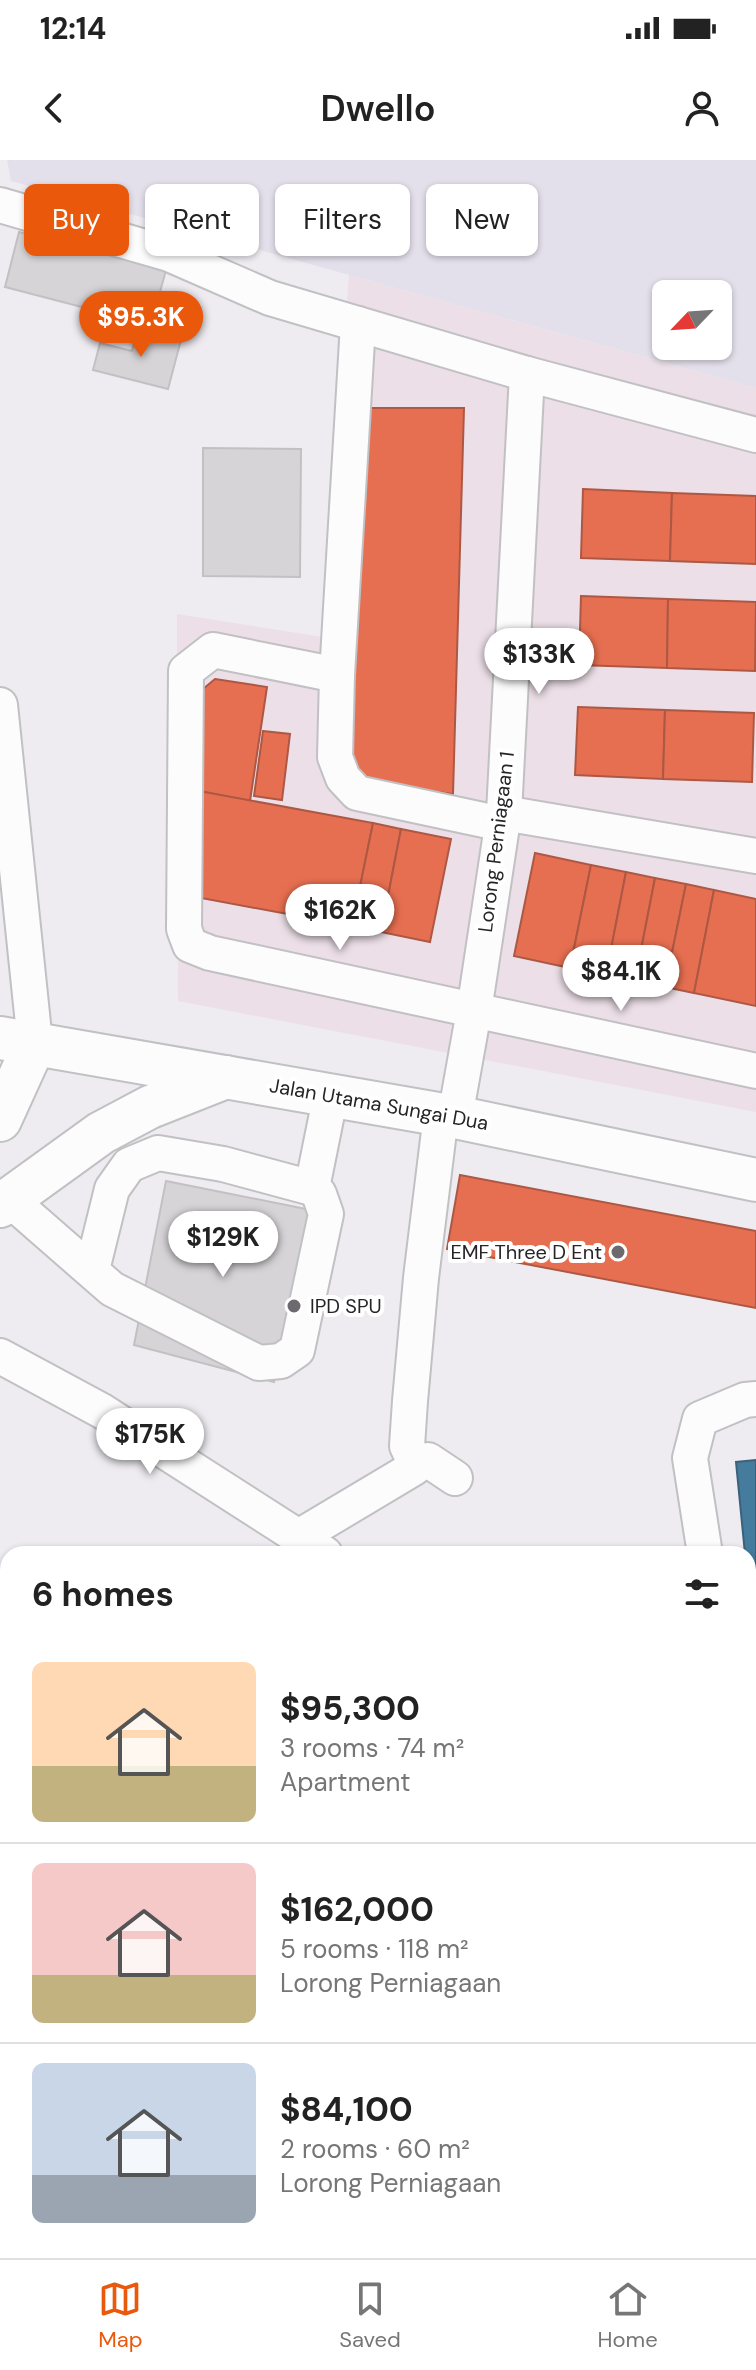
<!DOCTYPE html>
<html lang="en">
<head>
<meta charset="utf-8">
<style>
	:root { --surface:#fff; --page:#f6f6f6; --text:#222; --muted:#767676; --line:#e0e0e0; --accent:#ea580c }
	body { margin:0; font-family:"DM Sans",sans-serif; background:var(--page); color:var(--text); height:100vh; display:flex; flex-direction:column; font-size:30px; white-space:nowrap }
	* { box-sizing:border-box; margin:0 }
	p { font-size:26px; color:var(--muted) }
	.icon { flex:none; width:44px; height:44px; fill:none; stroke:currentColor; stroke-width:2; stroke-linecap:round; stroke-linejoin:round }
	.map { position:relative; flex:1; overflow:hidden }
	.panel { position:absolute; left:0px; top:1386px; width:756px; height:712px; display:flex; flex-direction:column; background:var(--surface); border-radius:24px 24px 0 0; box-shadow:0 2px 6px #0004 }
	.panel>* { flex:none }
	.guide { position:absolute; left:24px; top:24px; width:708px; height:72px; display:flex; gap:16px }
	.needle { width:52px; rotate:245deg }
	.buttons { position:absolute; left:652px; top:120px; display:grid; gap:16px }
	.buttons a { display:grid; place-items:center; width:80px; height:80px; border-radius:12px; background:var(--surface); box-shadow:0 2px 6px #0004; font-size:40px }
	.price { position:absolute; translate:-50% -68px; padding:0 18px; border-radius:28px; background:#fff; color:#222; font-size:26px; line-height:52px; filter:drop-shadow(0 2px 4px #0008) }
	.price::after { content:''; position:absolute; left:50%; top:48px; width:24px; height:18px; margin-left:-12px; background:inherit; clip-path:polygon(0 0,100% 0,50% 100%) }
	.price.on { background:var(--accent); color:#fff }
	ul { padding:0; list-style:none }
	li { display:flex; align-items:center; gap:24px; height:200px; padding:0 32px }
	li+li { border-top:2px solid var(--line) }
	li span { display:grid; place-items:center; flex:none; width:224px; height:160px; border-radius:12px; color:#555 }
	li>.icon { margin-inline-start:auto }
	span .icon { width:96px; height:96px; fill:#fffc; stroke-width:1 }
	li b { font-size:34px }
	h2 { display:flex; justify-content:space-between; align-items:center; height:96px; padding:0 32px; font-size:34px }
	.pill { padding:0 28px; border-radius:12px; background:var(--surface); box-shadow:0 2px 6px #0004; font-size:28px; line-height:72px }
	.pill.on { background:var(--accent); color:#fff }
	.status { display:flex; justify-content:space-between; align-items:center; height:56px; padding:0 40px; background:var(--surface); direction:ltr }
	.status svg { height:22px; fill:currentColor }
	header { display:flex; justify-content:space-between; align-items:center; height:104px; padding:0 32px; background:var(--surface); font-size:36px; font-weight:600 }
	.menu { display:flex; justify-content:space-around; align-items:center; height:112px; border-top:2px solid var(--line); background:var(--surface); font-size:22px; color:var(--muted) }
	.menu a { display:grid; justify-items:center; gap:4px }
	.menu .on { color:var(--accent) }
	.map>svg:first-child { display:block }
</style>
</head>
<body>
<div class="status"><b>12:14</b><svg viewBox="0 0 49 12"><path d="M0 12V9h3v3zM5 12V6h3v6zM10 12V3h3v9zM15 12V0h3v12zM26 1h20v11H26zM47 4h2v5h-2z"/></svg></div>
<header><svg class="icon" aria-label="back" viewBox="0 0 24 24"><path d="M15 5l-7 7 7 7"/></svg>Dwello<svg class="icon" aria-label="person" viewBox="0 0 24 24"><circle cx="12" cy="8" r="4"/><path d="M4 21q1-7 8-7t8 7"/></svg></header>
<div class="map">
<svg width="756" height="2098" viewBox="0 0 756 2098">
	<rect width="100%" height="100%" fill="#eeecf1"/>
	<!-- commercial -->
	<path fill="#ecdfe7" d="M349,115L756,228V952L178,841L177,454L323,477Z"/>
	<!-- built -->
	<path fill="#e4e0eb" fill-rule="evenodd" d="M7,0H756V228L11,21ZM666,134H718V186H666Z"/>
	<!-- shops -->
	<g fill="#e76f51" stroke="#ad5844" stroke-width="2">
		<path d="M362,248H464L453,634L364,622L352,603Z"/>
		<path d="M583,329L672,333L670,401L581,398Z"/>
		<path d="M672,333L756,336V404L670,401Z"/>
		<path d="M581,436L668,439L667,508L579,505Z"/>
		<path d="M668,439L756,442L755,511L667,508Z"/>
		<path d="M215,519L267,527L250,641L199,631L203,529Z"/>
		<path d="M578,547L665,550L663,619L575,615Z"/>
		<path d="M665,550L754,553L752,622L663,619Z"/>
		<path d="M263,571L290,574L282,640L254,636Z"/>
		<path d="M199,631L373,663L352,766L201,738Z"/>
		<path d="M373,663L401,669L381,772L352,766Z"/>
		<path d="M401,669L451,679L430,782L381,772Z"/>
		<path d="M535,693L591,705L570,808L514,796Z"/>
		<path d="M591,705L626,712L606,815L570,808Z"/>
		<path d="M626,712L655,718L635,821L606,815Z"/>
		<path d="M655,718L686,724L665,827L635,821Z"/>
		<path d="M686,724L714,730L694,833L665,827Z"/>
		<path d="M714,730L756,739V846L694,833Z"/>
		<path d="M460,1015L756,1071V1148L447,1089Z"/>
	</g>
	<!-- public -->
	<path fill="#457b9d" stroke="#3c617a" stroke-width="2" d="M756,1300V1492H755L748,1394H745L736,1302Z"/>
	<!-- building -->
	<g fill="#d6d4d7" stroke="#c3c0c3" stroke-width="2">
		<path d="M19,72L166,110L151,165L5,127Z"/>
		<path d="M138,168L181,180L168,229L93,210L100,183L132,191Z"/>
		<path d="M203,288L301,289L300,417L203,416Z"/>
		<path d="M166,1021L316,1051L274,1222L134,1185Z"/>
	</g>
	<g fill="none" stroke-linecap="round" stroke-linejoin="round">
		<defs>
			<g id="minor">
				<path d="M0,45L169,94L270,138L527,214L756,275"/>
				<path d="M358,164L337,515L335,597L343,618L357,633L502,664"/>
				<path d="M337,515L213,490L186,511L184,769L190,785L210,793L756,911"/>
				<path d="M0,545L35,883"/>
				<path d="M504,653L756,696"/>
				<path d="M455,957L474,851L504,653L527,214"/>
				<path d="M312,1028L331,934"/>
				<path d="M10,1040L112,1129L259,1203L281,1201L297,1190L326,1054L319,1034L312,1028L223,1004L158,993L129,1005L112,1029L92,1110"/>
				<path d="M0,1196L102,1251L325,1394"/>
				<path d="M415,1303L428,1300L455,1318"/>
				<path d="M300,1376L414,1308L415,1303L407,1286L410,1241L421,1118L441,955"/>
				<path d="M705,1394L690,1298L700,1259L745,1240L756,1239"/>
				<path d="M748,1522L756,1521"/>
				<path d="M748,1678L756,1683"/>
				<path d="M0,1694L8,1690"/>
				<path d="M748,2004L756,1999"/>
				<path d="M592,2098L608,2090"/>
			</g>
			<g id="major">
				<path d="M0,878L455,957L756,1020"/>
				<path d="M0,960L35,883"/>
				<path d="M0,1046L101,973L150,947L226,917"/>
			</g>
		</defs>
		<!-- minor casing -->
		<use href="#minor" stroke="#c1c0c3" stroke-width="38"/>
		<!-- major casing -->
		<use href="#major" stroke="#c1c0c3" stroke-width="46"/>
		<!-- minor -->
		<use href="#minor" stroke="#fcfcfd" stroke-width="34"/>
		<!-- major -->
		<use href="#major" stroke="#fcfcfd" stroke-width="42"/>
	</g>
	<!-- markers -->
	<g fill="#6c6a6e" stroke="#fff" stroke-width="3">
		<circle cx="618" cy="1092" r="8"/>
		<circle cx="294" cy="1146" r="8"/>
	</g>
	<g text-anchor="middle" stroke-width="8" stroke-linejoin="round" paint-order="stroke">
		<!-- street labels -->
		<g font-size="20" fill="#262427" stroke="#fff">
			<text transform="translate(496 682) rotate(-83)" y="7">Lorong Perniagaan 1</text>
			<text transform="translate(379 944) rotate(10)" y="7">Jalan Utama Sungai Dua</text>
		</g>
		<!-- poi labels -->
		<g font-size="20" fill="#262427" stroke="#fff" text-anchor="end">
			<text x="602" y="1099">EMF Three D Ent</text>
			<text x="310" y="1153" text-anchor="start">IPD SPU</text>
		</g>
	</g>
</svg>
<div class="buttons">
<a><svg class="needle" viewBox="-14 -14 28 28"><path d="M0-13l5 13h-10z" fill="#e53935"/><path d="M0 13l5-13h-10z" fill="#767676"/></svg></a>
</div>
<b class="price on" style="left:141px;top:199px">$95.3K</b>
<b class="price" style="left:539px;top:536px">$133K</b>
<b class="price" style="left:340px;top:792px">$162K</b>
<b class="price" style="left:621px;top:853px">$84.1K</b>
<b class="price" style="left:223px;top:1119px">$129K</b>
<b class="price" style="left:150px;top:1316px">$175K</b>
<div class="guide">
<a class="pill on">Buy</a>
<a class="pill">Rent</a>
<a class="pill">Filters</a>
<a class="pill">New</a>
</div>
<section class="panel">
<h2>6 homes<svg class="icon" aria-label="filters" viewBox="0 0 24 24"><path d="M4 7h16M4 17h16"/><circle cx="9" cy="7" r="2"/><circle cx="15" cy="17" r="2"/></svg></h2>
<ul>
<li><span style="background:linear-gradient(#ffd9b3 65%,#c2b280 0)"><svg class="icon" aria-label="home" viewBox="0 0 24 24"><path d="M3 11l9-7 9 7M6 9v11h12V9"/></svg></span><div><b>$95,300</b><p>3 rooms · 74 m²</p><p>Apartment</p></div></li>
<li><span style="background:linear-gradient(#f6c9c9 70%,#c2b280 0)"><svg class="icon" aria-label="home" viewBox="0 0 24 24"><path d="M3 11l9-7 9 7M6 9v11h12V9"/></svg></span><div><b>$162,000</b><p>5 rooms · 118 m²</p><p>Lorong Perniagaan</p></div></li>
<li><span style="background:linear-gradient(#c9d6e8 70%,#9aa5b1 0)"><svg class="icon" aria-label="home" viewBox="0 0 24 24"><path d="M3 11l9-7 9 7M6 9v11h12V9"/></svg></span><div><b>$84,100</b><p>2 rooms · 60 m²</p><p>Lorong Perniagaan</p></div></li>
</ul>
</section>
</div>
<nav class="menu">
<a class="on"><svg class="icon" aria-label="map" viewBox="0 0 24 24"><path d="M3 6l6-2 6 2 6-2v14l-6 2-6-2-6 2zM9 4v14M15 6v14"/></svg>Map</a>
<a><svg class="icon" aria-label="saved" viewBox="0 0 24 24"><path d="M7 4h10v16l-5-4-5 4z"/></svg>Saved</a>
<a><svg class="icon" aria-label="home" viewBox="0 0 24 24"><path d="M3 11l9-7 9 7M6 9v11h12V9"/></svg>Home</a>
</nav>
</body>
</html>
